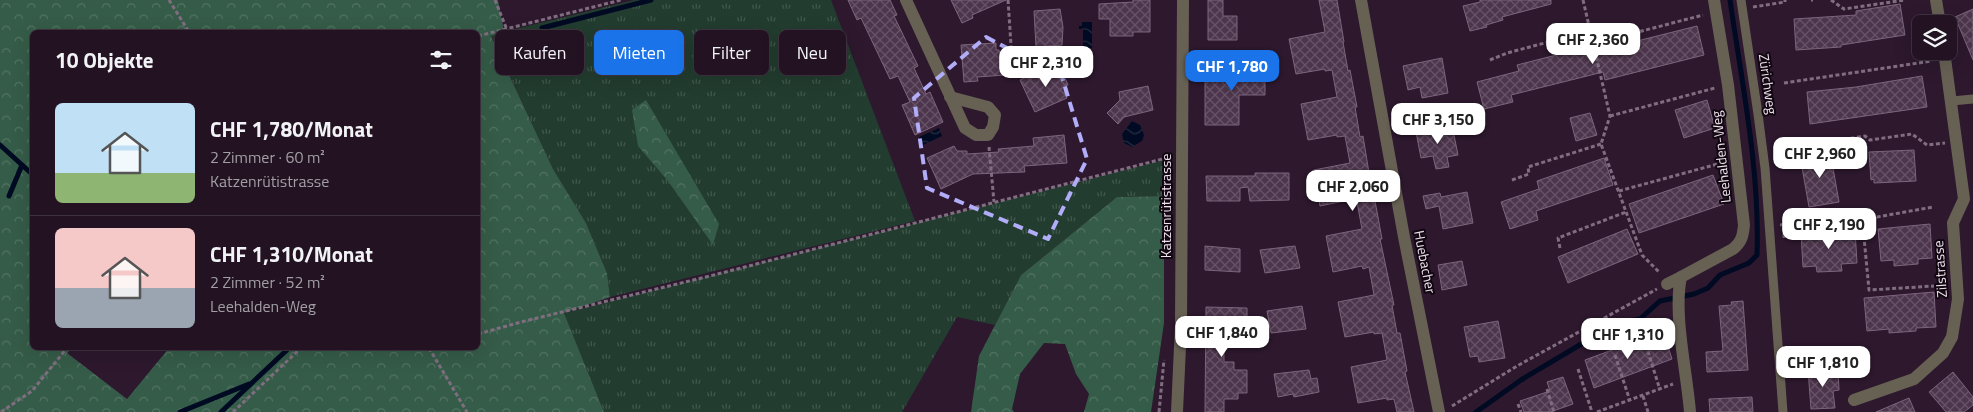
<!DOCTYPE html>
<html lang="de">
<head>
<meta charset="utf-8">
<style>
	:root { --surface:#221222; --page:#2e202f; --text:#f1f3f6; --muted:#a29ea5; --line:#3f3240; --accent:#1a73e8 }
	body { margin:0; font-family:"Titillium Web",sans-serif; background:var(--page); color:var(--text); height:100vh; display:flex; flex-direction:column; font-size:19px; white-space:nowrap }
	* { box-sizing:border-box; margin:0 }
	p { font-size:16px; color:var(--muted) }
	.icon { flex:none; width:28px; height:28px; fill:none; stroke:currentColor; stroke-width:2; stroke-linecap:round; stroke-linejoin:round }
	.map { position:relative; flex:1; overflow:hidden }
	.details { position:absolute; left:30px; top:30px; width:450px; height:320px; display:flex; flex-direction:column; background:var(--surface); border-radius:8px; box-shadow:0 5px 20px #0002,0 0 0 1px var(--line) }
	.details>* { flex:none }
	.top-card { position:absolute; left:495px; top:30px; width:475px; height:45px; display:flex; gap:10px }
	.fabs { position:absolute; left:1912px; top:15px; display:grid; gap:10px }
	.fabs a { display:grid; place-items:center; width:45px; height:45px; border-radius:8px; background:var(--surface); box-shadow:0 5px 20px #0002,0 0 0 1px var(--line); font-size:25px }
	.price { position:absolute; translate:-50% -42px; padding:0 11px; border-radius:10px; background:#fff; color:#222; font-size:16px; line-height:32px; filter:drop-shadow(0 1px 2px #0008) }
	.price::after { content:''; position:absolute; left:50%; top:30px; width:15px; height:11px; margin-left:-8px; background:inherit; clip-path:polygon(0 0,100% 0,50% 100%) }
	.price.active { background:var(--accent); color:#fff }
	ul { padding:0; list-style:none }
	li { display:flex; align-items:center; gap:15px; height:125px; padding:0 25px }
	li+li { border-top:1px solid var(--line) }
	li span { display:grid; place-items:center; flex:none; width:140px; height:100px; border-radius:8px; color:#555 }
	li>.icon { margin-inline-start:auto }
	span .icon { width:60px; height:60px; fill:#fffc; stroke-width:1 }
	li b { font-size:21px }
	h2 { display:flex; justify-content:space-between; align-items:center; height:60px; padding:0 25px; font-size:21px }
	.pill { padding:0 18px; border-radius:8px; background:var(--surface); box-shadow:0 5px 20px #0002,0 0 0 1px var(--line); font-size:18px; line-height:45px }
	.pill.active { background:var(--accent); color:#fff }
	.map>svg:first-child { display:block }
</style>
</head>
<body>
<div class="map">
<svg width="1973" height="412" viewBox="0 0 1973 412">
	<defs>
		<pattern id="grass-tufts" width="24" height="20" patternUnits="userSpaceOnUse" patternTransform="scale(1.25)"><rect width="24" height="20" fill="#223c2f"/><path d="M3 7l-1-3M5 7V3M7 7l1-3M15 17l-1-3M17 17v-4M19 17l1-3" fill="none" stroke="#42584d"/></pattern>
		<pattern id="forest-crowns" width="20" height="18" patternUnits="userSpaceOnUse" patternTransform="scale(1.25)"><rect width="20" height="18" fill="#355c48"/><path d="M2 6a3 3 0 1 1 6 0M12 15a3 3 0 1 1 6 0" fill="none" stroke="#537363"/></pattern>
		<pattern id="water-waves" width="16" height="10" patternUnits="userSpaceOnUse" patternTransform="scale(1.25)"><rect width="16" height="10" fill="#000a22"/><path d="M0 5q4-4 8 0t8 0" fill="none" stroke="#262d42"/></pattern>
		<pattern id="building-cross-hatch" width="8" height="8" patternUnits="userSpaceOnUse" patternTransform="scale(1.25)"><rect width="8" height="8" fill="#4d364d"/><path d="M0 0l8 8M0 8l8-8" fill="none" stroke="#675367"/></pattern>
	</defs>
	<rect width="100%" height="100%" fill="#2d182e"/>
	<!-- grass -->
	<g fill="url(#grass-tufts)">
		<path d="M634,0H831L915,221L610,297L607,273L586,223L553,169L491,35Z"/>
		<path d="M1164,160V196L1117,197L1021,275L995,325L957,317L902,412H604L564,313Z"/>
	</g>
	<!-- forest -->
	<g fill="url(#forest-crowns)" fill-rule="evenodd">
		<path d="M0,0H498L504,32L491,36L553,169L586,223L607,273L610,297L564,313L604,412H0ZM32,32H478V348H169L127,399L67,353L72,348H32Z"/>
		<path d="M646,100L719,224L713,245L668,181L638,146L632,110Z"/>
		<path d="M1164,196V323L1151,412H1084L1089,394L1076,374L1065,344L1044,343L1020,374L1012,409L1014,412H971L979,356L1021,275L1117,197Z"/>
	</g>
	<!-- water -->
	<g fill="url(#water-waves)">
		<path d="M1082,22H1092V48H1083V29H1079V26H1082Z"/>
		<path d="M1132,121L1140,125L1144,135L1142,141L1132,147L1124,143L1122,134Z"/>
		<path d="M939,128L942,136L923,145L919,137Z"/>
	</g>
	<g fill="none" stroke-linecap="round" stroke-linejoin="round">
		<!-- stream -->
		<g stroke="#000a22" stroke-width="5">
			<path d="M542,28L651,0"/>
			<path d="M0,145L32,174"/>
			<path d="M9,196L22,165"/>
			<path d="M180,412L249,384"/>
			<path d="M221,412L289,348"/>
			<path d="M1476,412L1521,380L1583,343L1624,322L1640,319L1660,301L1694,294L1708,288L1720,275L1749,263L1757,255C1760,170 1742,84 1730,0"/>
		</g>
	</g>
	<!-- building -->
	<g fill="url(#building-cross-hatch)" stroke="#7d647d">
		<path d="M848,0H890L897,15L894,16L918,66L914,68L926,94L930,92L943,122L915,135L902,105L910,102L898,76L890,79L861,18L857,20Z"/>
		<path d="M951,0H1006L972,15L973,18L962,23Z"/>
		<path d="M1133,0H1150V32H1133V36H1110V19H1099V4L1133,2Z"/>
		<path d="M1208,0H1223V16H1237V40H1208Z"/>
		<path d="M1319,0H1337L1344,42H1343L1348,71L1350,70L1357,107H1355L1360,137L1363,136L1369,173L1367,174L1373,202L1375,201L1382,239H1380L1394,305H1392L1397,333H1400L1407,371L1405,372L1414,412H1397L1394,399L1387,400V398L1358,403L1351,367L1387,360L1382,333L1374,334V332L1345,337L1338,302L1374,295L1369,267L1363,269L1362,266L1333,272L1326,236L1362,229L1357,202L1350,203L1349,200L1320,206L1314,170L1350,163L1345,136L1337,137V135L1308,140L1301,104L1337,97L1332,70L1325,71V69L1296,74L1289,39L1325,32Z"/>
		<path d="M1480,0H1551V4L1502,17L1503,20L1486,25L1487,27L1470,31L1463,6L1480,2Z"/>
		<path d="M1900,4L1905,35L1841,45V47L1796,50L1794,19L1856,15V11Z"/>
		<path d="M1060,9L1063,27L1062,45L1036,47L1034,11Z"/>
		<path d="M1973,9V60L1955,17Z"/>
		<path d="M1697,26L1704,55L1605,80L1603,72L1511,95L1513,102L1484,109L1477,82L1519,71L1517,65L1588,47L1589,53Z"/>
		<path d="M996,43V50H999L1000,55H1003L1005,75L977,77L978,81L964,82L961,45Z"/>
		<path d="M1442,58L1448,93L1422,98L1420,87L1408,90L1403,66Z"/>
		<path d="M1226,63L1265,64V95H1239V125H1205V74H1226Z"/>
		<path d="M1059,64L1068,85L1065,86L1067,90L1064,92L1067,98L1035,112L1020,80L1033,74L1034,76Z"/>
		<path d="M1922,76L1927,107L1810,124L1807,92L1856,87Z"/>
		<path d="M1148,86L1153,110L1124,117L1118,124L1107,113L1120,100L1119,92Z"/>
		<path d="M1707,100L1715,128L1684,138L1675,110Z"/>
		<path d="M1590,113L1597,135L1576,141L1570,118Z"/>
		<path d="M1452,125L1458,155L1447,157L1449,167L1436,169L1433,156L1421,158L1416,132Z"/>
		<path d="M1064,135L1067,163L1024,166L1025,172L973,174L941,189L927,158L954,146L957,151H967V154L999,152L998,149L1034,146L1033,138Z"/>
		<path d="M1914,150L1916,181L1874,183V179L1871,180L1869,152Z"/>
		<path d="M1830,151L1839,202L1809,207L1800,156Z"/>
		<path d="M1604,158L1613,185L1536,211L1538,220L1510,229L1501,202L1539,189L1537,181Z"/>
		<path d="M1255,173H1289V200L1250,201L1248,187L1240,188V201H1207L1206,176H1255Z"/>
		<path d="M1713,175L1724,204L1639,233L1629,204Z"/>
		<path d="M1467,192L1473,223L1443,229L1439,206L1426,209L1423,196L1440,193L1441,197Z"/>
		<path d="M1930,224L1932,258L1918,259V264L1894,266V260L1881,261L1878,229Z"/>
		<path d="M1627,229L1638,254L1568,283L1558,257Z"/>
		<path d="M1855,230L1857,263L1841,264L1842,271L1817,272L1816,266L1803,267L1801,233Z"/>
		<path d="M1205,246L1240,249V272L1205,270Z"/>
		<path d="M1295,246L1300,268L1265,273L1260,250Z"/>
		<path d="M1462,261L1467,285L1442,290L1438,265Z"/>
		<path d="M1934,292L1936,327L1916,328V331L1889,333V329L1867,331L1864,298Z"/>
		<path d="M1743,301L1748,370L1707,372L1706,352L1723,351L1719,306L1732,305L1731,302Z"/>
		<path d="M1302,306L1306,329L1271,333L1267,311Z"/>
		<path d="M1206,307L1247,308V330H1224V362H1234V370H1247V393H1238V399H1224V412H1205Z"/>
		<path d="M1498,321L1505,358L1479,362L1478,356L1470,357L1464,327Z"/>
		<path d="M1663,331L1672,359L1594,388L1585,360Z"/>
		<path d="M1838,368L1839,390L1833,391L1835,408L1811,409L1808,370Z"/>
		<path d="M1309,370L1311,379L1317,378L1319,392L1294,397L1293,394L1278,397L1274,374Z"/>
		<path d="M1953,372L1973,397V405L1964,412H1946L1929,392Z"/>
		<path d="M1563,377L1573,404L1550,412H1524L1520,401L1550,391L1547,382Z"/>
		<path d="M1752,397L1753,412H1710L1709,399Z"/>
		<path d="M1909,398L1915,412H1876Z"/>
	</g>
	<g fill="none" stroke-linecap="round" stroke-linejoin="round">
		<!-- path -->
		<g stroke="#806e80" stroke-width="3" stroke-dasharray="4 2.5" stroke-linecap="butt">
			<path d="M169,0L189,32"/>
			<path d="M495,0L507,30"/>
			<path d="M1008,0L1012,60L1070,56"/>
			<path d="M1583,0L1610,116L1601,144L1642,255L1660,273"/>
			<path d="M1811,0H1813"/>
			<path d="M1831,0L1844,9L1905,0"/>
			<path d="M1753,7L1785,2V0"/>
			<path d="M478,36L621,0"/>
			<path d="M1490,60L1507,53L1590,31L1598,30L1619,37L1703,15"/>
			<path d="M1784,83L1932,61"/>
			<path d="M1610,116L1715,88"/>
			<path d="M1794,141L1803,146L1865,136L1870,140L1912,134L1927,145L1945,143"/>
			<path d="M989,147L994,202"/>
			<path d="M1512,180L1529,174L1528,167L1601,144"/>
			<path d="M1619,191L1725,162"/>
			<path d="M1862,216L1869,290L1934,286"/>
			<path d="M1780,225L1844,215L1877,217L1933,207"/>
			<path d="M1784,238V224"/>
			<path d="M1560,248L1558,238L1626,212"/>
			<path d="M478,334L521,322L714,275L1170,157"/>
			<path d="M1646,345L1660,390"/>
			<path d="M429,348L467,412"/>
			<path d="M1615,355L1630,401"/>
			<path d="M1578,369L1592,412"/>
			<path d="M1547,389L1554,412"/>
			<path d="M1643,396L1648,412"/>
			<path d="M1518,404L1521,412"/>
			<path d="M1452,406L1517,366L1657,289"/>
			<path d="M1,412L32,391L67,348"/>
			<path d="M233,412L301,348"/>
			<path d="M1159,412L1164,360"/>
			<path d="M1597,412L1673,384"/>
		</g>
		<!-- service -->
		<g stroke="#676154" stroke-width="9">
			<path d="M1741,0L1758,114L1765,168L1783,412"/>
			<path d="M1952,101L1973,99"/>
		</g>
		<!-- minor -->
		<g stroke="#676154" stroke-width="12">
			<path d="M906,0L965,128L976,135H988L993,127L995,115L988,107L950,97"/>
			<path d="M1361,0L1404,237L1439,412"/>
			<path d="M1936,0L1940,24"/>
			<path d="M1667,284L1681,277"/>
			<path d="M1854,400L1914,379L1943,353L1952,337L1958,299L1953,223L1964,199L1944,51"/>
			<path d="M1690,412C1687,373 1673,314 1681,277L1733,249C1742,242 1743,235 1744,225L1728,85L1714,0"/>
		</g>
		<!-- tertiary -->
		<path stroke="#676154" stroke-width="12" d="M1177,412L1181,325L1183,0"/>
	</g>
	<!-- marked area -->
	<path fill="none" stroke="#b2adf9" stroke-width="4" stroke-dasharray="10 6" stroke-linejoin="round" d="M986,37L1062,77L1087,159L1048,239L927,188L914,98Z"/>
	<g text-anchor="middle" stroke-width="4" stroke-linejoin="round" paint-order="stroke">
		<!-- street labels -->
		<g font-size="14" fill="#f0e1ef" stroke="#100710">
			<text transform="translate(1768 84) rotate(82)" y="5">Zürichweg</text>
			<text transform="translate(1721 157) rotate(-96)" y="5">Leehalden-Weg</text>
			<text transform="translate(1166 206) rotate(-90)" y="5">Katzenrütistrasse</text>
			<text transform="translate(1425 262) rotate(79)" y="5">Huebacher</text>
			<text transform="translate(1940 269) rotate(-94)" y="5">Zilstrasse</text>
		</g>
	</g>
</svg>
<div class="fabs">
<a><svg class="icon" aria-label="layers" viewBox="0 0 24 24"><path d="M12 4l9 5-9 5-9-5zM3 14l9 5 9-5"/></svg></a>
</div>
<b class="price" style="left:1593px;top:65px">CHF 2,360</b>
<b class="price" style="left:1046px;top:88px">CHF 2,310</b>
<b class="price active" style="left:1232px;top:92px">CHF 1,780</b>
<b class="price" style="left:1438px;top:145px">CHF 3,150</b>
<b class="price" style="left:1820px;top:179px">CHF 2,960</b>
<b class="price" style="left:1353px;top:212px">CHF 2,060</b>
<b class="price" style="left:1829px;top:250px">CHF 2,190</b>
<b class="price" style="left:1222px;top:358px">CHF 1,840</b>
<b class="price" style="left:1628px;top:360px">CHF 1,310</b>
<b class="price" style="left:1823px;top:388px">CHF 1,810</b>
<div class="top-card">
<a class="pill">Kaufen</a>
<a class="pill active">Mieten</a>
<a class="pill">Filter</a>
<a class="pill">Neu</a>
</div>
<section class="details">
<h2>10 Objekte<svg class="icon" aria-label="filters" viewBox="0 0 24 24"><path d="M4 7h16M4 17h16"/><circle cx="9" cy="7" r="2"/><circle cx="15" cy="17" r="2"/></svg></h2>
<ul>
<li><span style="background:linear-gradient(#bfe0f5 70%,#8fb573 0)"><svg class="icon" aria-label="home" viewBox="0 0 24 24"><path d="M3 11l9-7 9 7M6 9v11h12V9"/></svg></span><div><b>CHF 1,780/Monat</b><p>2 Zimmer · 60 m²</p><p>Katzenrütistrasse</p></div></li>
<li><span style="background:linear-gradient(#f6c9c9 60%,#9aa5b1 0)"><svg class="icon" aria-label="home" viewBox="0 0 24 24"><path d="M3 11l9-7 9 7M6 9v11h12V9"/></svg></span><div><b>CHF 1,310/Monat</b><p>2 Zimmer · 52 m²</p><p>Leehalden-Weg</p></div></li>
</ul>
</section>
</div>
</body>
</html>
